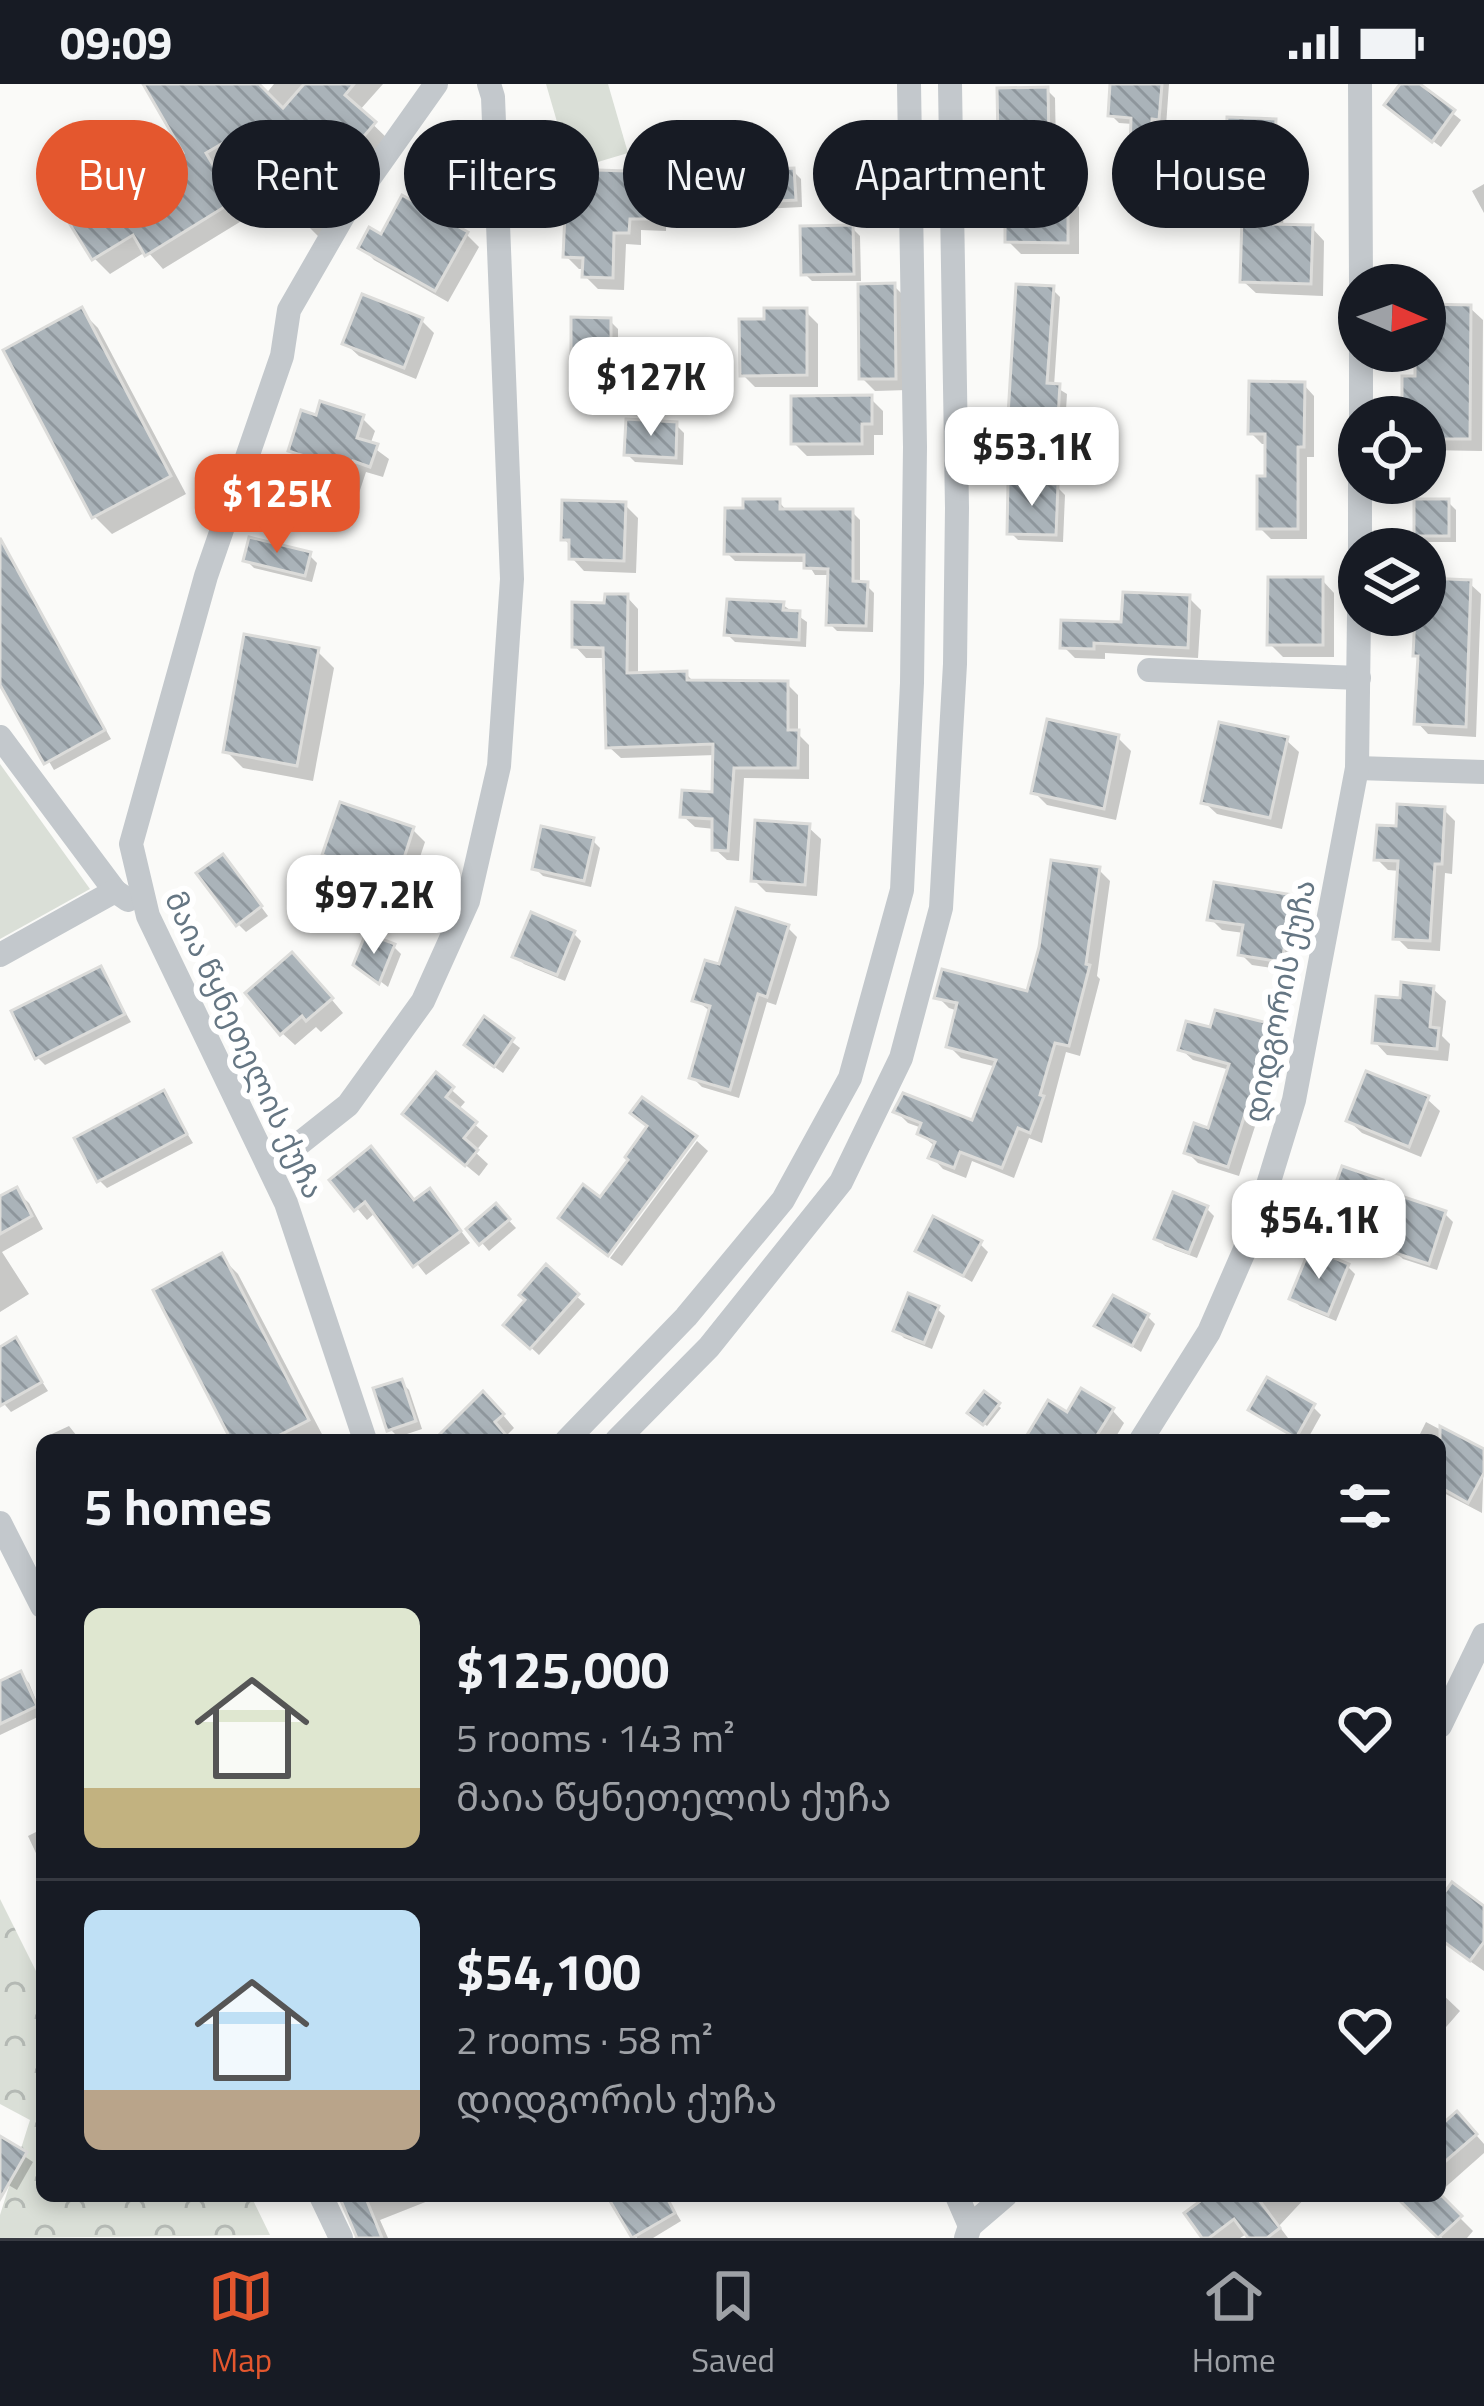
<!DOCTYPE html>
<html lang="en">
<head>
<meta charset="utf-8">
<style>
	:root { --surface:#171b24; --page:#20242c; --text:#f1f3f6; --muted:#9ea1a6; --line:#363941; --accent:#e4572e }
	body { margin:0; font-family:"Titillium Web","Noto Sans Georgian",sans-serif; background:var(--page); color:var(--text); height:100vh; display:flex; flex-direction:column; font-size:45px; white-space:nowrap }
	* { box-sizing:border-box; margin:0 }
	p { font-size:39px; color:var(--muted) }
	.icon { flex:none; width:66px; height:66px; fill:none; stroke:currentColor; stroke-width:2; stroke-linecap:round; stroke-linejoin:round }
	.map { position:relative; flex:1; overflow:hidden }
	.details { position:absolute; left:36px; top:1350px; width:1410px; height:768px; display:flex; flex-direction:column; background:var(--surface); border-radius:18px; box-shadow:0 6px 18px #0003 }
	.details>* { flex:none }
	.banner { position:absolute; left:36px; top:36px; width:1413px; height:108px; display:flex; gap:24px }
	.needle { width:78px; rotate:92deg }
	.fabs { position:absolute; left:1338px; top:180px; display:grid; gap:24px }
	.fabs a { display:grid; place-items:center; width:108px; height:108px; border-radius:50%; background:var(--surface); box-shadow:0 6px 18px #0003; font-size:60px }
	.price { position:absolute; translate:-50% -102px; padding:0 27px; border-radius:24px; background:#fff; color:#222; font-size:39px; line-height:78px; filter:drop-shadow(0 3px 6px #0008) }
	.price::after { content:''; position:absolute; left:50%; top:72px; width:36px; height:27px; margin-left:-18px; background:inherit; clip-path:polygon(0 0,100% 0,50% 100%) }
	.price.current { background:var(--accent); color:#fff }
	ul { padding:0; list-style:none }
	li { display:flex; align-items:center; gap:36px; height:300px; padding:0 48px }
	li+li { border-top:3px solid var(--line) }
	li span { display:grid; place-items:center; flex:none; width:336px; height:240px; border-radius:18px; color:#555 }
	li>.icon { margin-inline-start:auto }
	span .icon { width:144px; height:144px; fill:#fffc; stroke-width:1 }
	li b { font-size:51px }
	h2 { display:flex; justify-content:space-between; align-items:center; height:144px; padding:0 48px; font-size:51px }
	.pill { padding:0 42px; border-radius:54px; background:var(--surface); box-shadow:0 6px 18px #0003; font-size:42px; line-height:108px }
	.pill.current { background:var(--accent); color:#fff }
	.status { display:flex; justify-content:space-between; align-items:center; height:84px; padding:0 60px; background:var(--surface); direction:ltr }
	.status svg { height:33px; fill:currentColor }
	.dock { display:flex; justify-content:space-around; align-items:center; height:168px; border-top:3px solid var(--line); background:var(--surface); font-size:33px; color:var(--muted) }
	.dock a { display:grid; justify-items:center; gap:6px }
	.dock .current { color:var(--accent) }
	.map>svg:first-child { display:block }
</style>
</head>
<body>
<div class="status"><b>09:09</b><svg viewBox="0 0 49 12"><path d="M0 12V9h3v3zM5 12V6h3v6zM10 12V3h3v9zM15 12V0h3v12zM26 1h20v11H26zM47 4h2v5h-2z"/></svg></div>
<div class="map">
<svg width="1484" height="2154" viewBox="0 0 1484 2154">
	<defs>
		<pattern id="forest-crowns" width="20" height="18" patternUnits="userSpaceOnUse" patternTransform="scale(3)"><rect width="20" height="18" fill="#dadfd7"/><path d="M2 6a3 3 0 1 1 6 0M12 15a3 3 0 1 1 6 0" fill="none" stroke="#b4b9b4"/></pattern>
		<pattern id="building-back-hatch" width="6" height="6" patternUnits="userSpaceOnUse" patternTransform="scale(3)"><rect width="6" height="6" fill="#aab3b9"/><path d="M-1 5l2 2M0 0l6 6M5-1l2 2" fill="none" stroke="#8e969c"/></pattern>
	</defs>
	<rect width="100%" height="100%" fill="#fafaf8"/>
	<!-- green -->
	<g fill="#dadfd7">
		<path d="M546,0H608L628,69L571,86Z"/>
		<path d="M0,680L90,805L0,855Z"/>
	</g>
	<!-- forest -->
	<path fill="url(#forest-crowns)" d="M0,1815L42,1899V2112H251L270,2151L0,2154V2131L30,2036L0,2020Z"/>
	<!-- shadow -->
	<g fill="#0003">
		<path d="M146,0H254L265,11L274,0H383L359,27L389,56L320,154L305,139L260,62L219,86L248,133L163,185L147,167L110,190L94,174L81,78L102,102L128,86L141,99L187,70Z"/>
		<path d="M1113,0H1169L1166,42H1158L1157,104H1140L1132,96L1133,40L1119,39L1111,31Z"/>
		<path d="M1404,0H1416L1461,36L1441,63L1396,29Z"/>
		<path d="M1047,6L1055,14L1056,65H1009L1001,57Z"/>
		<path d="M1275,38L1288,50L1283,143L1312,144L1324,157L1323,212L1256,209L1243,197L1245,112H1239L1227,99Z"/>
		<path d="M793,87L801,95L802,123L744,126L736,118Z"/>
		<path d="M655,91L668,104L666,147L641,146V161L626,160L624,206L598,205L585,192V185H579L566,172Z"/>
		<path d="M1484,100V129L1472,107Z"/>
		<path d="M1066,110L1079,123V170H1021L1008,157Z"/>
		<path d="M852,144L860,152L861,197H812L804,189Z"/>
		<path d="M466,150L479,163L448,218L374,176L362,163L382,154Z"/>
		<path d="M894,202L907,215L908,306L875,307L862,294Z"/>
		<path d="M1052,205L1060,213L1054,302L1067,310L1064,358L1018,355L1010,347Z"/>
		<path d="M1425,223L1470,224L1483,236L1482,367L1425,366V333H1405L1418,295L1419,267H1425Z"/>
		<path d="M81,227L98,244L186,410L112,450L95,433L7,267Z"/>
		<path d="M805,227L818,240V303H755L742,290L767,238Z"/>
		<path d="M421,236L434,249L416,295L359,272L346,260Z"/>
		<path d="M610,237L618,245V277L582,276L574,268Z"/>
		<path d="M1304,301L1314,312V373H1307V455H1271L1260,444L1268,360H1262L1251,349Z"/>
		<path d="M870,314L883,327V351H874V371L807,372L794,359Z"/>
		<path d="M318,334H362L375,347L370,361L389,375L383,393L366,388L358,412L322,401L309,388L312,381L292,366Z"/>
		<path d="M676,341L684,349L683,381L635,378L627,370Z"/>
		<path d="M1057,403L1065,411L1063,458L1018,456L1010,448Z"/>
		<path d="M779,418L788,428H852L860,436V500L866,501L874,509L873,548L837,547L829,539L830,491H815L807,478L735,477L727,469Z"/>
		<path d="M1448,418L1456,426V458H1425L1417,450Z"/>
		<path d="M625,421L638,434L636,489L584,487L572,474V463L564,455Z"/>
		<path d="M309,471L317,479L312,498L254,484L246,476Z"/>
		<path d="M12,480L111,655L54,686L0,594V487Z"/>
		<path d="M1322,496L1334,509V573H1283L1270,560Z"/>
		<path d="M1425,497L1469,499L1481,510L1476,653L1428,650L1417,638L1419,531H1425Z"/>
		<path d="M627,513L638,525V591L686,590L695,599L787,600L798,611V650L809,661V695L744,694L739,777L727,776L715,765V745L695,743L683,732L715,711L716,671L621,674L609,663L607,574H586L575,562L607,522Z"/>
		<path d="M1189,514L1201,526L1198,574L1105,569V575L1075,574L1063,562Z"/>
		<path d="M783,521L807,538L806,563L735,558L727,550Z"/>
		<path d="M317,567L334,584L313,697L243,684L226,667Z"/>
		<path d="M1118,654L1131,667L1116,736L1047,721L1034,708Z"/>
		<path d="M1286,656L1299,668L1282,745L1217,730L1204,718Z"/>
		<path d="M1444,726L1455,737L1452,790L1445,789L1440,867L1408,865L1396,853L1400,787L1388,786L1377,775L1399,746Z"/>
		<path d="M808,743L821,755L817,812L766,808L754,796Z"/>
		<path d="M412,745L425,758L409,806L339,783L326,770Z"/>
		<path d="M592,756L600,764L591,803L543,792L535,784Z"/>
		<path d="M230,781L268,832L246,848L238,840Z"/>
		<path d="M1099,786L1110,797L1097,892L1100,895L1080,972L1066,968L1042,1059L1029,1054L1014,1094L972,1077L966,1094L943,1085L932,1073L936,1063L920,1050L922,1044L908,1039L897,1028L974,1040L997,983L961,974L949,962L958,927L949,924L938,913L1029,911Z"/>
		<path d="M1291,814L1302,825L1293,887L1252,881L1241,870L1244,849L1222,846L1211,835Z"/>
		<path d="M787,843L797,853L776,921L767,918L739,1014L702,1003L692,993L711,928L696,916L721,884Z"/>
		<path d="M573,849L581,857L565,897L524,880L516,872Z"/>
		<path d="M393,862L401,870L388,903L361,883Z"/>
		<path d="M305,884L343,929L321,948L316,943L295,961L282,949Z"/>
		<path d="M100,885L131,938L45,981L37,973Z"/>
		<path d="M1433,905L1446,917L1442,952L1450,960L1448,977L1387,971L1375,958L1402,917Z"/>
		<path d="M485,936L520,964L503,989L475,969Z"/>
		<path d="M1274,944L1285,955L1275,1001L1269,999L1239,1092L1198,1079L1188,1069L1209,1048L1230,986L1193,976L1182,966L1212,947Z"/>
		<path d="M436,992L465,1018L458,1026L488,1052L475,1068L488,1080L479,1092L418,1042Z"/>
		<path d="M163,1010L193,1059L107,1104L99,1096Z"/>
		<path d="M1427,1015L1440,1027L1421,1073L1362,1049L1349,1037Z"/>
		<path d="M697,1057L708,1067L622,1182L610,1174Z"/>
		<path d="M333,1096L415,1119H440L470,1159L426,1191L376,1128L367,1136Z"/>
		<path d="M1381,1099L1389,1107L1388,1111L1445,1130L1453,1138L1437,1186L1403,1175L1395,1167L1401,1149L1340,1129L1332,1121Z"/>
		<path d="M16,1107L29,1119L43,1145L2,1168L29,1210L0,1228V1115Z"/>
		<path d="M496,1123L516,1144L489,1167L470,1145Z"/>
		<path d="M1206,1124L1214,1132L1197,1174L1165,1162L1157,1154Z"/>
		<path d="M980,1160L988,1168L972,1198L919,1167Z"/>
		<path d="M221,1173L238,1190L324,1354L235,1356Z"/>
		<path d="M1347,1182L1355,1190L1336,1237L1300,1222L1292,1215Z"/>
		<path d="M546,1185L585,1220L539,1271L507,1241L529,1216Z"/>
		<path d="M937,1225L945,1232L932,1265L904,1254L896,1246Z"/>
		<path d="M1147,1232L1155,1240L1141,1268L1098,1241Z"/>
		<path d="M16,1257L48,1307L11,1328L0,1315V1266Z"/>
		<path d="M401,1298L409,1306L422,1345L398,1353L390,1345Z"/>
		<path d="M985,1311L1001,1324L987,1342L971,1329Z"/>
		<path d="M496,1323L514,1344L505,1353L508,1356H438Z"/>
		<path d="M1313,1323L1321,1331L1307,1356H1298L1252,1326Z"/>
		<path d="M1112,1326L1124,1339L1114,1356H1038L1068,1332Z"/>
		<path d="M1426,1338L1484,1369L1482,1429L1440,1407V1356H1417Z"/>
		<path d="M69,1342L80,1356L42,1357L41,1355Z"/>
		<path d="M21,1591L29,1599L42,1631L0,1651V1601Z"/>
		<path d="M42,1745V1782L28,1752Z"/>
		<path d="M1440,1820L1484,1826V1887L1440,1856Z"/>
		<path d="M1440,1908L1460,1927L1440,1950Z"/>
		<path d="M1470,2044L1484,2060V2069L1440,2108V2046Z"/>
		<path d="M0,2056L33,2078L17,2106L0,2096Z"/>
		<path d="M356,2112H426L428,2117L380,2136L388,2154H361Z"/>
		<path d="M611,2112H666L681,2137L653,2154H637Z"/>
		<path d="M1206,2112H1307L1279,2142L1288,2154H1252L1248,2149L1240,2154H1206Z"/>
		<path d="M1406,2112H1438L1473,2147L1467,2154H1442L1406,2118Z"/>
	</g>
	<!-- building -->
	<g fill="url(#building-back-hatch)" stroke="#dcdcda" stroke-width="3">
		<path d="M143,0H259L283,24L304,0H354L345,11L376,38L342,78L349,86L303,141L247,45L206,69L234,117L145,172L133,151L92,176L44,98L81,75L98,101L128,82L137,97L183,69Z"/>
		<path d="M1110,0H1162L1159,36L1152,35L1150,98L1129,97L1131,34L1108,32Z"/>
		<path d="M1400,0H1420L1455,26L1432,58L1384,21Z"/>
		<path d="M1048,3L1049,58H998L997,4Z"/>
		<path d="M1227,33L1276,35L1271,140L1313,141L1311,200L1240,198L1243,102L1224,101Z"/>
		<path d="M794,84L796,116L734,119L732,87Z"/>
		<path d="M567,85L656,88L655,135H630L629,149H614L613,194L582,193L583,174L563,173Z"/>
		<path d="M1005,107H1068V159L1005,158Z"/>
		<path d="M402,111L468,148L435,207L358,164L369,143L381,150Z"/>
		<path d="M853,141L854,190L801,191L800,142Z"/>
		<path d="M895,199L896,295H859L858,200Z"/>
		<path d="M1016,200L1054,202L1047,299L1060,300L1057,351L1007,348Z"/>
		<path d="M362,210L423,234L404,284L342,260Z"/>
		<path d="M1425,220L1471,221L1470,355H1425V333H1402V292H1415V267H1425Z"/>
		<path d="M82,223L171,392L92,434L3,266Z"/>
		<path d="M764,224H807V291L740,292L739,235H764Z"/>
		<path d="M571,233L611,234V270H571Z"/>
		<path d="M1249,297L1305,298L1304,363H1298V445H1257V392H1265V350H1248Z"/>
		<path d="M872,311V340H862V360H791V312Z"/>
		<path d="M320,317L364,331L357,354L378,360L370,383L353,377L345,402L306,389L311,374L288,367L301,326L316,331Z"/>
		<path d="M626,335L677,338L676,374L624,371Z"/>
		<path d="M1008,398L1058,400L1056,451L1007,450Z"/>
		<path d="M743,415H780V425H853V497L868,498L866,542L826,541L828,485L804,484V471L724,470L725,424H743Z"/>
		<rect x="1414" y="415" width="35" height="37"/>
		<path d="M562,416L626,418L624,477L569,475V456H561Z"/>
		<path d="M249,453L311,468L305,492L243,477Z"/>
		<path d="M0,454L105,646L44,680L0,601Z"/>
		<path d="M1268,493H1323V561H1267Z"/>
		<path d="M1425,494L1471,496L1466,643L1414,640L1418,572H1413L1415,531H1425Z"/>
		<path d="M1123,508L1190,511L1188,564L1094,559V565L1060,564L1061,536L1121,538Z"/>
		<path d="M605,510H628L627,589L687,587V596L788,597V646H799L798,684H734L728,767L712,766V735L680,733L682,706L712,708L713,660L606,664L603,564L572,563V518L604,519Z"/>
		<path d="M727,515L784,518L783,526L800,527L799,556L724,551Z"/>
		<path d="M244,550L319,564L297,682L223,668Z"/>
		<path d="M1047,635L1119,651L1104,725L1031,709Z"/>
		<path d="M1219,638L1288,653L1270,734L1201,719Z"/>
		<path d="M340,718L414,743L397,796L322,771Z"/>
		<path d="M1397,720L1445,723L1442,780H1435L1430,857L1393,855L1398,777L1374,776L1377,741L1396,742Z"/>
		<path d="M755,736L810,740L805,801L751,797Z"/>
		<path d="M541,742L594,754L584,797L532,785Z"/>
		<path d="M223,770L262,822L236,842L196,789Z"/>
		<path d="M1051,776L1100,783L1086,880L1090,881L1069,962L1055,959L1040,1011L1044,1012L1030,1049L1018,1044L1002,1084L960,1068L954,1084L928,1074L935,1058L917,1050L921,1039L893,1028L903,1009L972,1036L996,976L946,963L957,919L934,914L942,885L1027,907L1039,863Z"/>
		<path d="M1214,798L1293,811L1282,878L1238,871L1243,841L1207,836Z"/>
		<path d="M736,824L789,841L767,913L758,910L730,1006L689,994L710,922L692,917L705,876L719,880Z"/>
		<path d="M531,828L575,847L557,891L512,873Z"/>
		<path d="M366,849L395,860L379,900L353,881Z"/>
		<path d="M292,868L333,914L306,937L302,932L280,951L245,909Z"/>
		<path d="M101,882L125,930L35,975L11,927Z"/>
		<path d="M1401,898L1434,902L1430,943L1439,944L1437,965L1372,959L1376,912L1400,914Z"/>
		<path d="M1215,926L1276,941L1264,992L1258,990L1228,1083L1184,1069L1194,1039L1208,1044L1229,980L1178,966L1186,937L1210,943Z"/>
		<path d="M484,932L514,954L494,983L464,961Z"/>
		<path d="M1366,987L1429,1012L1409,1063L1346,1037Z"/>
		<path d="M436,988L454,1003L446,1013L477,1038L464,1054L478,1066L465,1082L402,1030Z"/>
		<path d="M164,1006L187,1050L97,1098L74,1054Z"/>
		<path d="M642,1013L697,1052L608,1172L558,1134L583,1100L600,1113L628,1076L625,1073L647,1042L630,1029Z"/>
		<path d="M371,1062L414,1116L430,1104L461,1147L413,1183L365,1118L354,1127L329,1096Z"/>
		<path d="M1342,1082L1383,1096L1380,1105L1446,1127L1429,1180L1392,1168L1399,1146L1328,1121Z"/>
		<path d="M17,1103L32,1132L0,1150V1112Z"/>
		<path d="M1173,1108L1208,1122L1189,1169L1154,1155Z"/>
		<path d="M496,1119L510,1135L479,1161L466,1145Z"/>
		<path d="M933,1132L982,1157L963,1192L915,1167Z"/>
		<path d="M1310,1164L1349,1180L1328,1231L1289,1215Z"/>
		<path d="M222,1169L309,1336L270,1356H231L153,1206Z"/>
		<path d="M546,1180L579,1210L530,1265L503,1241L525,1216L519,1211Z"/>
		<path d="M908,1209L939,1222L924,1259L893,1247Z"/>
		<path d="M1113,1211L1149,1230L1132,1262L1094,1242Z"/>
		<path d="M16,1253L42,1298L0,1322V1263Z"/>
		<path d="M1267,1293L1315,1320L1296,1354L1248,1326Z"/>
		<path d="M402,1295L416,1337L387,1347L373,1304Z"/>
		<path d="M1081,1304L1114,1324L1094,1356H1024L1048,1316L1067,1328Z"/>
		<path d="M483,1307L504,1330L495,1338L510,1356H434Z"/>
		<path d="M984,1307L1000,1319L983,1341L967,1329Z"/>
		<path d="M1440,1342L1484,1365V1389L1468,1419L1440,1403Z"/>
		<path d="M21,1587L37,1622L0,1640V1597Z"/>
		<path d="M1452,1798L1484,1822V1858L1470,1877L1440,1855V1815Z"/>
		<path d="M1457,2027L1477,2050L1440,2082V2042Z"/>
		<path d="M0,2052L27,2068L0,2115Z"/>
		<path d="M339,2112H365L382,2154H357Z"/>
		<path d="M607,2112H666L675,2129L632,2154Z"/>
		<path d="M1207,2112H1265L1259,2116L1280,2144L1267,2154H1248L1234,2135L1209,2154H1202L1184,2129Z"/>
		<path d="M1395,2112H1442L1462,2132L1438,2154Z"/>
	</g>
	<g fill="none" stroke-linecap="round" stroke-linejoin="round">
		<!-- minor -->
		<g stroke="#c3c8cc" stroke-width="24">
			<path d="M1360,0L1361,201"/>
			<path d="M1361,333V267"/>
			<path d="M1360,465V399"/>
			<path d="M1149,586L1359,594"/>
			<path d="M0,653L115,807"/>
			<path d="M1357,684L1484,688"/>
			<path d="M0,871L115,807L128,816"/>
			<path d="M271,1082L348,1021L423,917L468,817L499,682L512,495L493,13L489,0"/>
			<path d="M365,1356L286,1119L148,832L131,760L206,492L282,272L289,226L346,127L436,0"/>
			<path d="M567,1356L686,1233L783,1116L850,994L902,806L912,599L915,363L909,0"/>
			<path d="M617,1356L709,1263L841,1098L901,974L941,824L955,580L957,424L950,0"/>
			<path d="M1141,1356L1209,1248L1256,1140L1294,1016L1357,684L1359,531"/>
			<path d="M0,1439L42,1522"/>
			<path d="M1440,1642L1484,1551"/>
			<path d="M321,2112L341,2154"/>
			<path d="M957,2112L970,2142"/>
			<path d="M966,2154L970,2142L1005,2112"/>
		</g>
	</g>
	<g text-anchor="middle" stroke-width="12" stroke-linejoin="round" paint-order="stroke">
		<!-- street labels -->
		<g font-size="30" fill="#657683" stroke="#fff">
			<text transform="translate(1280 917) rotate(-78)" y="10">დიდგორის ქუჩა</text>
			<text transform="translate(244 961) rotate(65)" y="10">მაია წყნეთელის ქუჩა</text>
		</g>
	</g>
</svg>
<div class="fabs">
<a><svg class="needle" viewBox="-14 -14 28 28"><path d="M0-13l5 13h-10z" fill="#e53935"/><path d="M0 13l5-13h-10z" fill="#9ea1a6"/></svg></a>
<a><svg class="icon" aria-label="locate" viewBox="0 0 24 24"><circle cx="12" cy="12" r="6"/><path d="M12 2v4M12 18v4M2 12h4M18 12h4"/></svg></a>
<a><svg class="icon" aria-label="layers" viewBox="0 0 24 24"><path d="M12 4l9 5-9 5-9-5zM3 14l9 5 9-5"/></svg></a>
</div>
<b class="price" style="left:651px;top:355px">$127K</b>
<b class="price" style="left:1032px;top:425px">$53.1K</b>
<b class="price current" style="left:277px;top:472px">$125K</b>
<b class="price" style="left:374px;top:873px">$97.2K</b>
<b class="price" style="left:1319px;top:1198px">$54.1K</b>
<div class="banner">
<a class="pill current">Buy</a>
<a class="pill">Rent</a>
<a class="pill">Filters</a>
<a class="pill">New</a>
<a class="pill">Apartment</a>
<a class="pill">House</a>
</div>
<section class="details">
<h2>5 homes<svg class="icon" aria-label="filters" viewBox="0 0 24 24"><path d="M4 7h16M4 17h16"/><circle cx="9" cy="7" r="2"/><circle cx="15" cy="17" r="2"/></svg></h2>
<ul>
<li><span style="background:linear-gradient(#dfe7d0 75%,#c2b280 0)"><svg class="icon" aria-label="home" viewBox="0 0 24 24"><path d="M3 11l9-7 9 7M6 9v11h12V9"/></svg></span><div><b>$125,000</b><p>5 rooms · 143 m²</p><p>მაია წყნეთელის ქუჩა</p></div><svg class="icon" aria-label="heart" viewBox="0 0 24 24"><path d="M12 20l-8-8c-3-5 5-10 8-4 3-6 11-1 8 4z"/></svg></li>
<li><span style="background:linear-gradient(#bfe0f5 75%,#b9a48a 0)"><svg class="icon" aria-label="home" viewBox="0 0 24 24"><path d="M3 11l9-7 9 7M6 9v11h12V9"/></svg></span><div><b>$54,100</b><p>2 rooms · 58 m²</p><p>დიდგორის ქუჩა</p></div><svg class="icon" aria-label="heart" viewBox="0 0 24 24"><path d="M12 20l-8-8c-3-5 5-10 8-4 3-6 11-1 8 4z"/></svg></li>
</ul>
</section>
</div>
<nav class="dock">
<a class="current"><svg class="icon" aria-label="map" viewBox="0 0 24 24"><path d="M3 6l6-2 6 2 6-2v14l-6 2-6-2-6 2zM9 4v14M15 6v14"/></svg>Map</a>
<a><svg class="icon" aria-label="saved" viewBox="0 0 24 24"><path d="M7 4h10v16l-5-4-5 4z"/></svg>Saved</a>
<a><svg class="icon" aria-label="home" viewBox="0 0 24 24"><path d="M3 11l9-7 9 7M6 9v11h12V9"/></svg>Home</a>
</nav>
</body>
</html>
